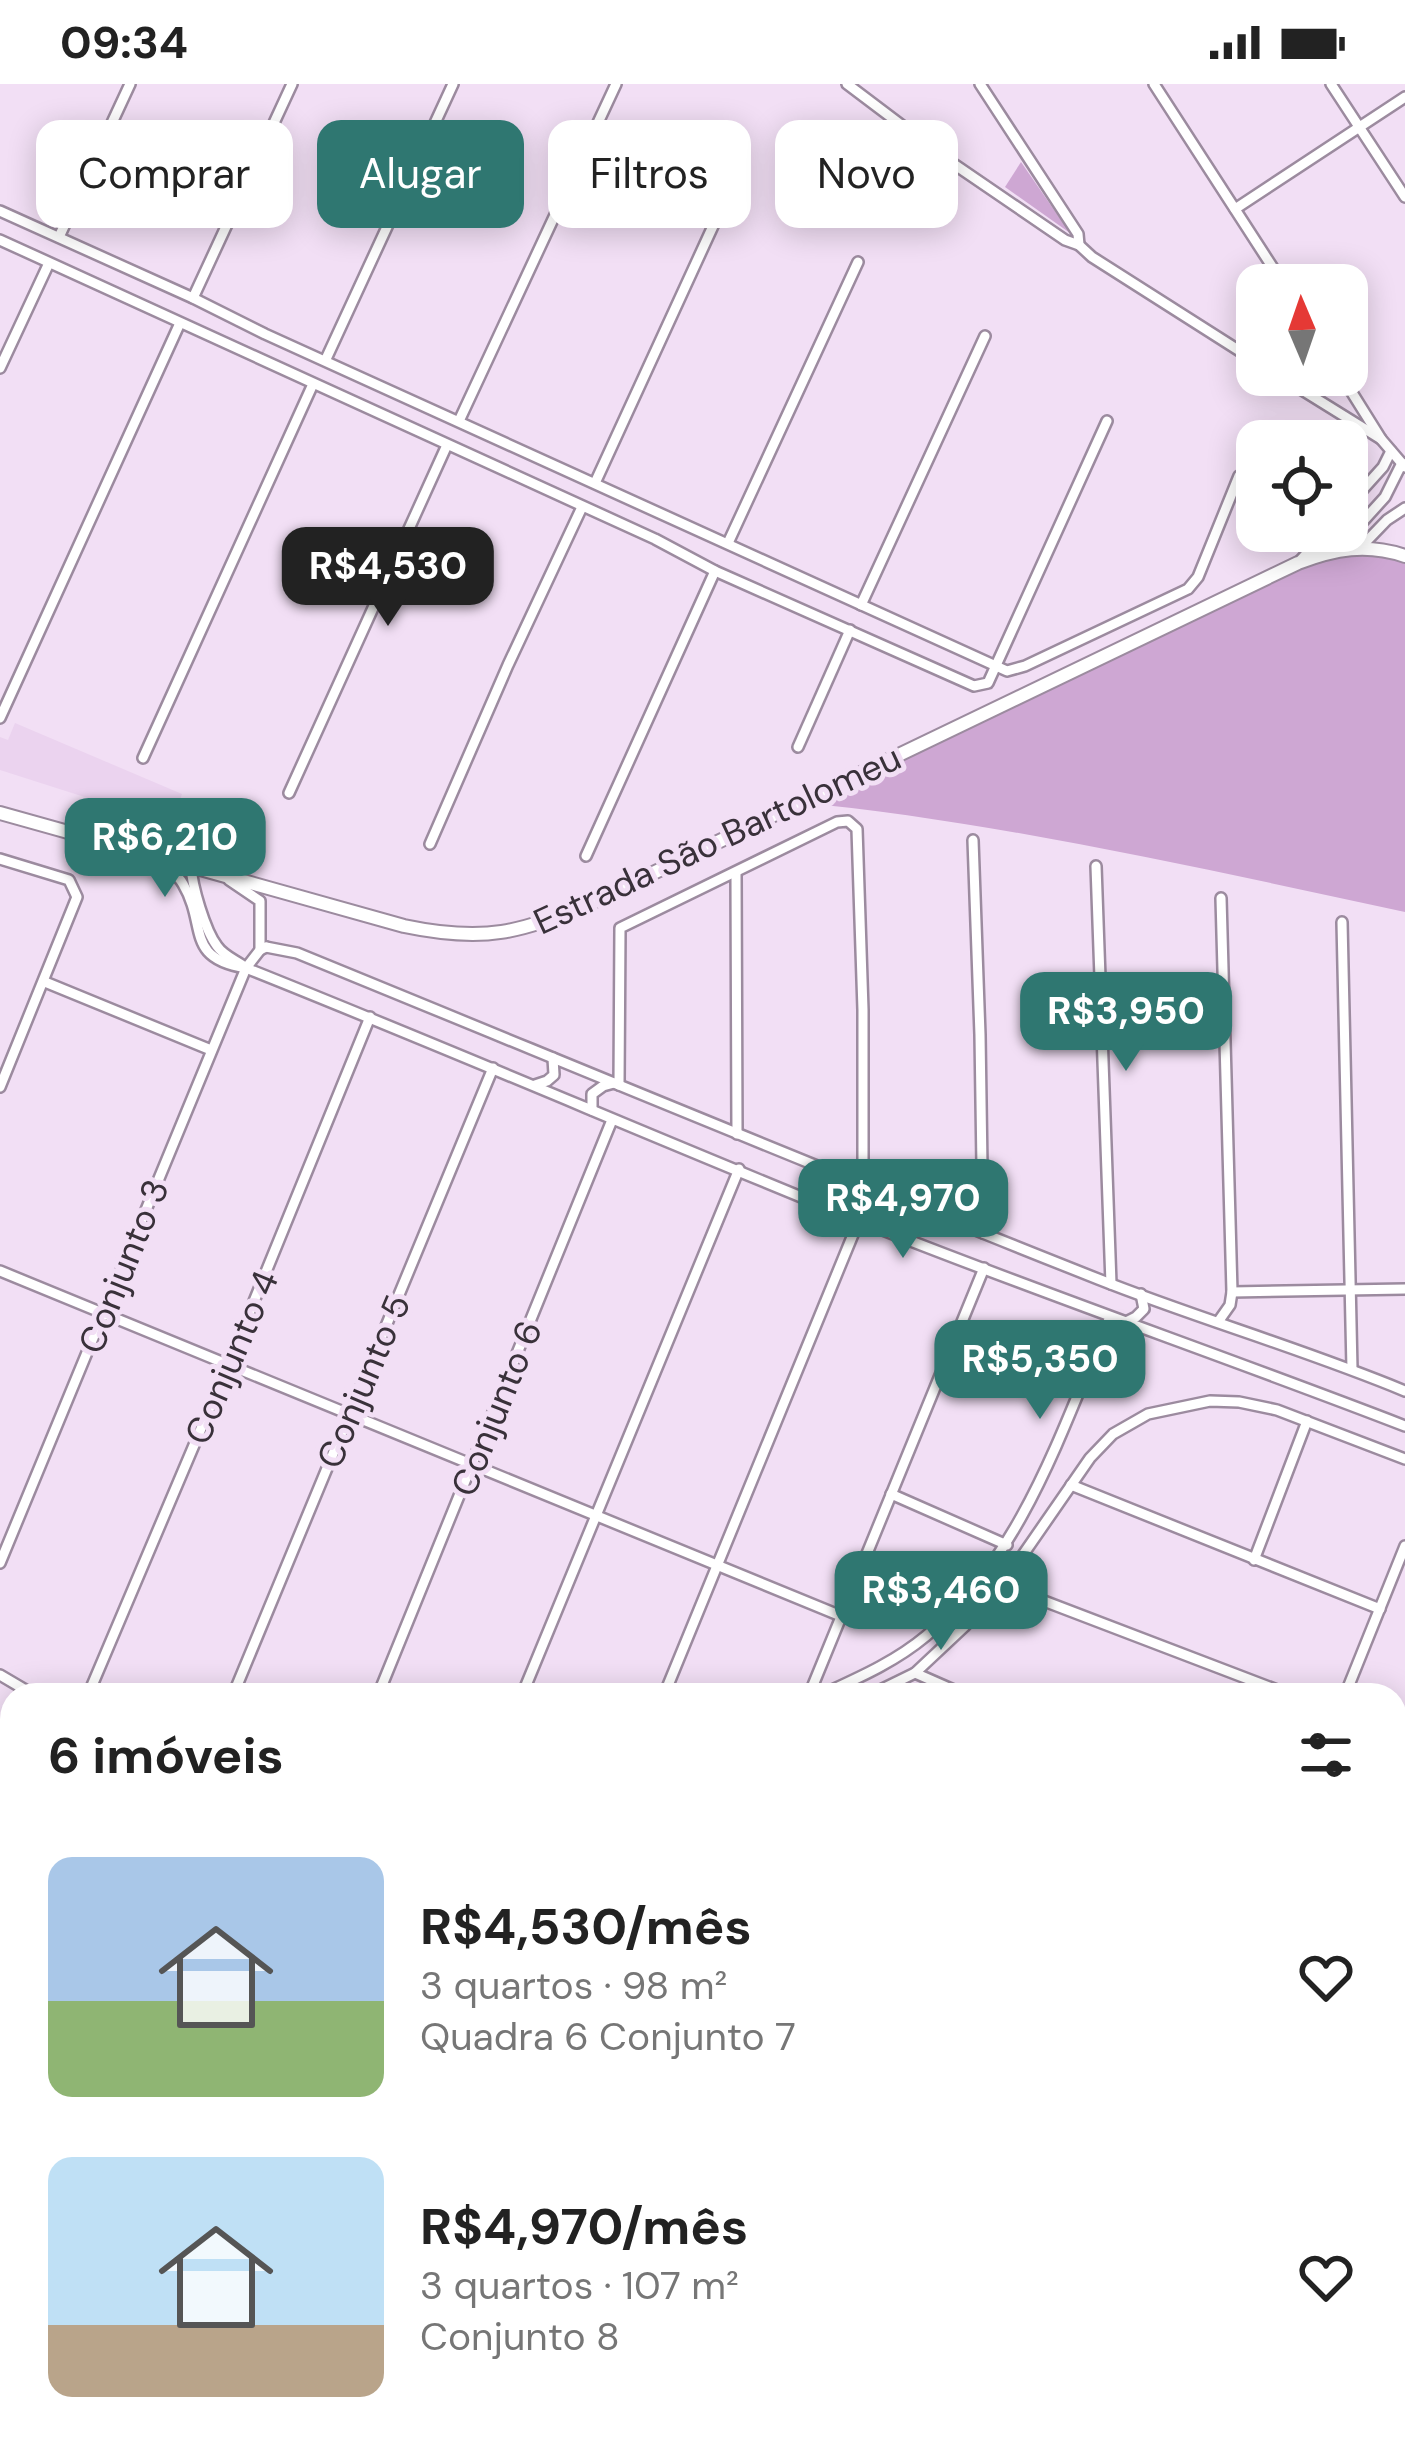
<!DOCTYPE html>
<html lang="pt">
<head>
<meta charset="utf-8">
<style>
	:root { --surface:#fff; --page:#f6f6f6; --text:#222; --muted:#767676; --accent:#2f7771 }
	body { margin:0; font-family:"DM Sans",sans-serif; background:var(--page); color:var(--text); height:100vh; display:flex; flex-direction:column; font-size:45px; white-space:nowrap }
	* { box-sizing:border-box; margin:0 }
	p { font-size:39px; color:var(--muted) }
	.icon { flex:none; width:66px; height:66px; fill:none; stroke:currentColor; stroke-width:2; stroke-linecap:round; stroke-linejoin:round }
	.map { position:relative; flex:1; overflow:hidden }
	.sheet { position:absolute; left:0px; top:1599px; width:1407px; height:771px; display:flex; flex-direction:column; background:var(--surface); border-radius:36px 36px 0 0; box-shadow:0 6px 30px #0003 }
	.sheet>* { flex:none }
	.banner { position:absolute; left:36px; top:36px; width:1335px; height:108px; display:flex; gap:24px }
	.needle { width:78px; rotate:358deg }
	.fabs { position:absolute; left:1236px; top:180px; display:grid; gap:24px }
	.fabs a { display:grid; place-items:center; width:132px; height:132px; border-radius:24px; background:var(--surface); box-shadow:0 6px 30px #0003; font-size:60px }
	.price { position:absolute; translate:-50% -102px; padding:0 27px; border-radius:24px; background:var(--accent); color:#fff; font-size:39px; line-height:78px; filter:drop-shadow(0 3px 6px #0008) }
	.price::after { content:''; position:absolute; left:50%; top:72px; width:36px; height:27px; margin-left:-18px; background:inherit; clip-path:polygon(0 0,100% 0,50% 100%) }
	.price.on { background:#222; color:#fff }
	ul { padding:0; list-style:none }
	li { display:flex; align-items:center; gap:36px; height:300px; padding:0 48px }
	li span { display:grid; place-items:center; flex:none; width:336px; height:240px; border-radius:24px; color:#555 }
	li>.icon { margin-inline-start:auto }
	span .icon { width:144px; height:144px; fill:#fffc; stroke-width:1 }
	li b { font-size:51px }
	h2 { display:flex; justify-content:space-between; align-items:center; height:144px; padding:0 48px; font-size:51px }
	.pill { padding:0 42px; border-radius:24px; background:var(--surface); box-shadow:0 6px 30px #0003; font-size:42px; line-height:108px }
	.pill.on { background:var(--accent); color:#fff }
	.status { display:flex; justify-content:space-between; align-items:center; height:84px; padding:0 60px; background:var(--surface); direction:ltr }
	.status svg { height:33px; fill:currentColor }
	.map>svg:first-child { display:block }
</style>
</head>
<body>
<div class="status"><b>09:34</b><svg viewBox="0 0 49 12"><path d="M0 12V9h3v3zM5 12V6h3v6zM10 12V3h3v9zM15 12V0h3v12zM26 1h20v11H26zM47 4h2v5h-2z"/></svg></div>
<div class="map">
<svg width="1405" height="2369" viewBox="0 0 1405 2369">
	<rect width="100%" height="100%" fill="#f2dff5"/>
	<!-- built -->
	<path fill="#ebd3ef" d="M15,639L182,710L172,741L0,686V653L8,656Z"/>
	<!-- green -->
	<g fill="#cea7d3">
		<path d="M1021,78L1070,149L1005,103Z"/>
		<path d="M1359,459H1380L1405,464V828C1204,785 1001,738 796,718L1329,465Z"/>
		<path d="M0,2339L12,2346V2358H36L47,2364L64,2358H1283L1288,2369H0Z"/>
	</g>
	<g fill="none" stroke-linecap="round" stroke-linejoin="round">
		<defs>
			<g id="minor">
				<path d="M847,0L945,74L1065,156L1079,161L1092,173L1257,278"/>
				<path d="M980,0L1078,150L1079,161"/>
				<path d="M1154,0L1284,201"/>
				<path d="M1331,0L1405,113"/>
				<path d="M1235,125L1405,13"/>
				<path d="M0,127L193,214L265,250L1007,587L1025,582L1188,505L1198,493L1239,392"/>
				<path d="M59,153L130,0"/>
				<path d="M0,156L655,455L715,487L974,602L988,599L1107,337"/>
				<path d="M193,214L292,0"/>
				<path d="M326,275L453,0"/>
				<path d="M0,284L49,179"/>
				<path d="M1278,291L1381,355"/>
				<path d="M1341,291L1381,355L1405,383"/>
				<path d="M459,337L616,0"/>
				<path d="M595,399L736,92"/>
				<path d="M1347,423L1383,383L1391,367"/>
				<path d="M728,459L858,178"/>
				<path d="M1361,463L1387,436L1405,424"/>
				<path d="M1337,466L1385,413L1402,379"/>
				<path d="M1298,479L1327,447"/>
				<path d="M861,521L985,252"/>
				<path d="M0,634L180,239"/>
				<path d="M798,663L850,546"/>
				<path d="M143,674L313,300"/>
				<path d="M289,709L447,361"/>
				<path d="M973,756L980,951L983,1149"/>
				<path d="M430,760L508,581L582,423"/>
				<path d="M586,772L715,487"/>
				<path d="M144,773C157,780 175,786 183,800C208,842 184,874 246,884C452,966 655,1054 860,1137C1040,1209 1224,1272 1405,1342"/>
				<path d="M0,775L69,796L77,813L0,1003"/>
				<path d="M191,782C192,802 205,846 217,862C223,871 233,875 242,881"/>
				<path d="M1096,782L1111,1200"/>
				<path d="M736,790L737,1050"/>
				<path d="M229,796L260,817V866"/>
				<path d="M1342,838L1352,1285"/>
				<path d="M266,863L297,869C564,978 830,1089 1098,1195C1199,1235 1304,1265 1405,1307"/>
				<path d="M45,898L211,966"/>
				<path d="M535,1001L547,997L554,991L553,974"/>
				<path d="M619,1001L620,844L837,738L848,737L857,745L863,926V1102"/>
				<path d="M592,1026V1010L603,1002L614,999"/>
				<path d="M904,1153C901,1140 908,1130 919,1125"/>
				<path d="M0,1187L841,1532"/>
				<path d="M1232,1208L1405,1205"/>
				<path d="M1126,1238L1136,1233L1144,1225L1141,1210"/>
				<path d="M1218,1238L1230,1221L1232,1208L1221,814"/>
				<path d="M1071,1401L1380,1525"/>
				<path d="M891,1410L1007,1461"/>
				<path d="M1254,1476L1307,1337"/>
				<path d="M0,1479L246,884L260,866L266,863"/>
				<path d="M1002,1501L1290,1611"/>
				<path d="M915,1589L965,1611"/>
				<path d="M0,1591L34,1611"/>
				<path d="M88,1611L228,1281L370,933"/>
				<path d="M233,1611L493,984"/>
				<path d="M378,1611L612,1036"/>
				<path d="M522,1611L739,1085"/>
				<path d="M664,1611L859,1136L866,1116V1103"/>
				<path d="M809,1611L984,1184"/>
				<path d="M821,1611C858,1594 895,1578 926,1552C1023,1472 1062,1344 1110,1233"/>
				<path d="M870,1611L915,1589L964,1543L1002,1501L1090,1374L1113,1350L1148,1330L1210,1317L1239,1318L1277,1326L1405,1375"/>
				<path d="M1345,1611L1405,1462"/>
				<path d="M0,1725L12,1732"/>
				<path d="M0,1759L12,1740"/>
				<path d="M1395,1798L1405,1771"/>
				<path d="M0,1852L12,1859"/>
				<path d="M0,1873L12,1880"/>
				<path d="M1395,1897L1405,1899"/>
				<path d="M0,1976L12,1955"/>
				<path d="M0,1994L12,2000"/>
				<path d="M1395,2012L1405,2015"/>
				<path d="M0,2189L12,2170"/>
				<path d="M0,2261L12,2268"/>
			</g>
			<path id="tertiary" d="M0,729L404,842C485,859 520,849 595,817L1298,479C1335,465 1366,459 1405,472"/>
		</defs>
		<!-- minor casing -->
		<use href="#minor" stroke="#9c8b9f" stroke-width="14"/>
		<!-- tertiary casing -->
		<use href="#tertiary" stroke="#9c8b9f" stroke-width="16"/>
		<!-- minor -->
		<use href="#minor" stroke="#fff" stroke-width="9"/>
		<!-- tertiary -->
		<use href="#tertiary" stroke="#fff" stroke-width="12"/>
	</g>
	<g text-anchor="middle" stroke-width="10" stroke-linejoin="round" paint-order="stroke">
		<!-- street labels -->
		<g font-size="36" fill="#39313a" stroke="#f2dff5">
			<text transform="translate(717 755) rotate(-25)" y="13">Estrada São Bartolomeu</text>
			<text transform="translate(123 1182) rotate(-68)" y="13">Conjunto 3</text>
			<text transform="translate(231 1273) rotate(-67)" y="13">Conjunto 4</text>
			<text transform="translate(363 1297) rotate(-67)" y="13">Conjunto 5</text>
			<text transform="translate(496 1324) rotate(-68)" y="13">Conjunto 6</text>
		</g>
	</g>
</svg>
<div class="fabs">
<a><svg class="needle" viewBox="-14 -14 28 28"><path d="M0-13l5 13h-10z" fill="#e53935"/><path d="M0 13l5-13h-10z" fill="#767676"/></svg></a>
<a><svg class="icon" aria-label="locate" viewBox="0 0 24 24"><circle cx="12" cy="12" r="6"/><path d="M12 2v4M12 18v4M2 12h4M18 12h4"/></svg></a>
</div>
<b class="price on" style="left:388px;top:545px">R$4,530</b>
<b class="price" style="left:165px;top:816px">R$6,210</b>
<b class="price" style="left:1126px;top:990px">R$3,950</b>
<b class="price" style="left:903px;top:1177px">R$4,970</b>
<b class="price" style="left:1040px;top:1338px">R$5,350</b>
<b class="price" style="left:941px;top:1569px">R$3,460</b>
<div class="banner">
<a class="pill">Comprar</a>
<a class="pill on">Alugar</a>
<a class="pill">Filtros</a>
<a class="pill">Novo</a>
</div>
<section class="sheet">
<h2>6 imóveis<svg class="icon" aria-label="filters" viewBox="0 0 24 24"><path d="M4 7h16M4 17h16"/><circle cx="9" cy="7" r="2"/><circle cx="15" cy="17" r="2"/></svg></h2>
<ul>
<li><span style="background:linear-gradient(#a9c7e8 60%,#8fb573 0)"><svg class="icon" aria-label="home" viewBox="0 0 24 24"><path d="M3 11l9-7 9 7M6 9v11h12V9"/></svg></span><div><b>R$4,530/mês</b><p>3 quartos · 98 m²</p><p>Quadra 6 Conjunto 7</p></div><svg class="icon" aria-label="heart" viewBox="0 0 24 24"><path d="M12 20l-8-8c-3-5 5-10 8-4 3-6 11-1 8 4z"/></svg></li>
<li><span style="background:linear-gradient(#bfe0f5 70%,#b9a48a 0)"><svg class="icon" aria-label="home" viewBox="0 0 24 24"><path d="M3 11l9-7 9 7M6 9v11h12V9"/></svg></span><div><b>R$4,970/mês</b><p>3 quartos · 107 m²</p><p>Conjunto 8</p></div><svg class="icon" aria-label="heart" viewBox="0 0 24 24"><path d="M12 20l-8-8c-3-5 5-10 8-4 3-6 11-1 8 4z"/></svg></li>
</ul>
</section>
</div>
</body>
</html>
